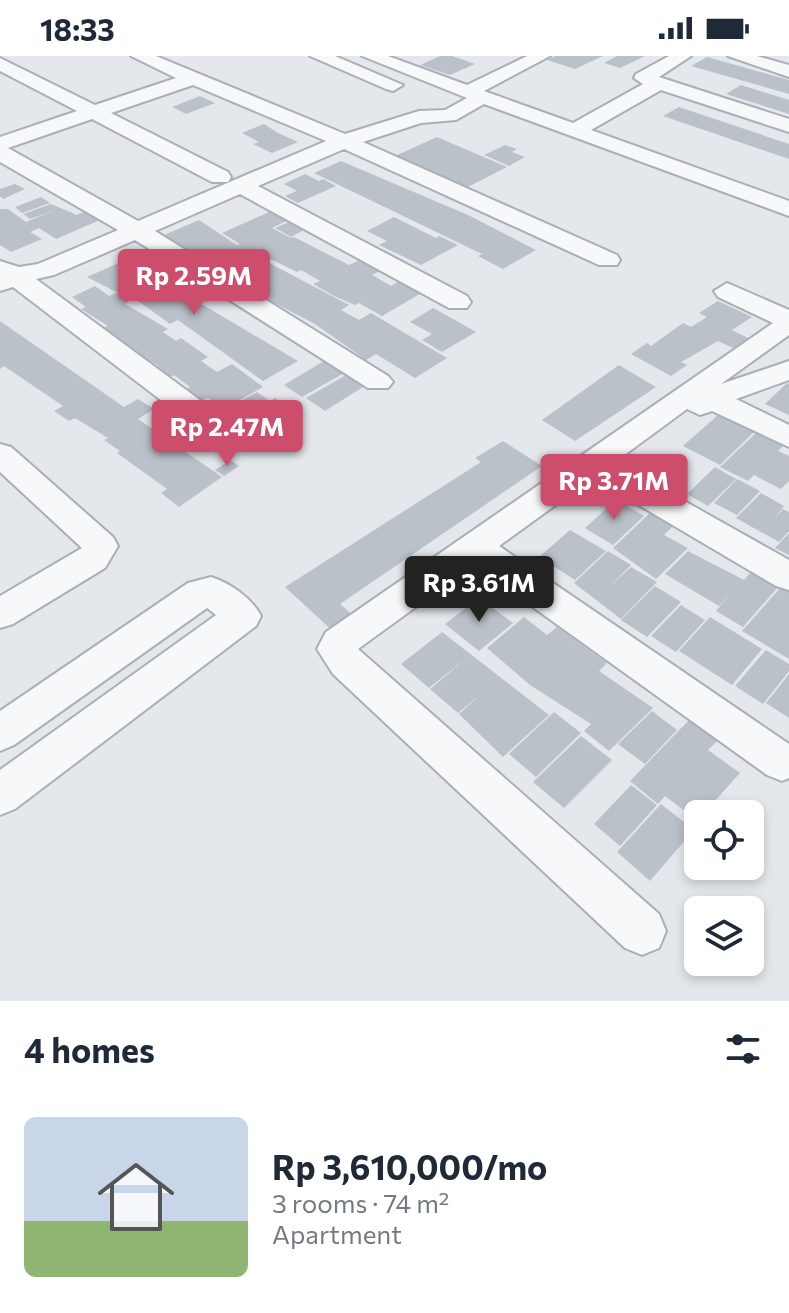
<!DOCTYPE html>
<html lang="en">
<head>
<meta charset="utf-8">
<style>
	:root { --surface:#fff; --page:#f2f2f3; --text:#1f2937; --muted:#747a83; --accent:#cd4d6c }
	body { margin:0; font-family:Commissioner,sans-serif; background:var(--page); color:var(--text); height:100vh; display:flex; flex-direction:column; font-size:30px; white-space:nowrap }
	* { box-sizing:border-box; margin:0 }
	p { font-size:26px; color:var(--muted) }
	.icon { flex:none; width:44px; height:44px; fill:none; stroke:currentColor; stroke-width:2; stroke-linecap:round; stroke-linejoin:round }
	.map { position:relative; height:945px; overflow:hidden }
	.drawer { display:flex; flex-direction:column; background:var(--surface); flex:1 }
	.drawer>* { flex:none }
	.fabs { position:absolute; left:684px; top:744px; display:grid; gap:16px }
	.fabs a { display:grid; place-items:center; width:80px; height:80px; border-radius:12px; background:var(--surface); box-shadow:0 4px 12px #0003; font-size:40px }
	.price { position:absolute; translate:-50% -68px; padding:0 18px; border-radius:8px; background:var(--accent); color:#fff; font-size:26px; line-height:52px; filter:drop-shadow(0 2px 4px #0008) }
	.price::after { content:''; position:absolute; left:50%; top:48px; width:24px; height:18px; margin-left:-12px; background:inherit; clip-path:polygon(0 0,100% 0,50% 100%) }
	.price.on { background:#222; color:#fff }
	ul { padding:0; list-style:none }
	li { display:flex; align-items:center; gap:24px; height:200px; padding:0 24px }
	li span { display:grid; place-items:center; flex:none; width:224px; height:160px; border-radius:12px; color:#555 }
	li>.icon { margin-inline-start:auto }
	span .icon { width:96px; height:96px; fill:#fffc; stroke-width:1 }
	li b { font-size:34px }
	h2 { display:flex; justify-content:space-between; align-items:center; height:96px; padding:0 24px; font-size:34px }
	.status { display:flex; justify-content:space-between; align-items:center; height:56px; padding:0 40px; background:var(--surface); direction:ltr }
	.status svg { height:22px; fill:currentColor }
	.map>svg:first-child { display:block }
</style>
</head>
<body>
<div class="status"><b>18:33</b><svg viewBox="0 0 49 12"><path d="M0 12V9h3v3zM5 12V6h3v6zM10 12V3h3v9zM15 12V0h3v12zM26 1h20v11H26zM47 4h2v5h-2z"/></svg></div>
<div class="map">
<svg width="789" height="945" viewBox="0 0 789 945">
	<rect width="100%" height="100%" fill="#e4e8ec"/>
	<!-- building -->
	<g fill="#bbc1c9">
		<path d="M440,0H452L475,8L450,19L420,9Z"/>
		<path d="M555,0H603L575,13L547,4Z"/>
		<path d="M617,0H645L620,12L604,7Z"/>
		<path d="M707,1L789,24V38L691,10Z"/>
		<path d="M741,29L789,44V58L726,38Z"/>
		<path d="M200,40L215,47L186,58L172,51Z"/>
		<path d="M679,51L789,88V103L663,60Z"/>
		<path d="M264,68L278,77L298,86L272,97L253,88L259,86L242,77Z"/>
		<path d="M437,81L507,111L466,132L395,100Z"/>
		<path d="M505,89L517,93L512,96L525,101L509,110L484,99Z"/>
		<path d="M341,105L468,159L536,194L503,213L478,200L482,198L314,117Z"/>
		<path d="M305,118L319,125L323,123L336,130L298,147L285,140L297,135L284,128Z"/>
		<path d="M15,128L25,133L3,143L0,140V133Z"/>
		<path d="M41,141L50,147L22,157L15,151Z"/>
		<path d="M51,148L77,159L86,155L100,164L56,183L39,172L30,176L42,183L11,196L0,189V153H8L26,166L55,154L30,163L23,158Z"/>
		<path d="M269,156L286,165L272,172L291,182L294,181L349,209L362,203L382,214L372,219L391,230L403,223L425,235L382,260L359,247L355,249L334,240L313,228L320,225L301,214L297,216L258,197L254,199L349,249L341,254L359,264L371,257L447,302L415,322L376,298L366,304L315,268L257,238L246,229L249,227L162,180L199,164L237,189L240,188L222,177Z"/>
		<path d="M394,161L436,182L439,180L458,189L421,209L379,189L387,185L367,175Z"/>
		<path d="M289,166L304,174L291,181L275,172Z"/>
		<path d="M139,198L151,206L139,211L298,305L263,325L178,264L170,268L123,234L118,237L87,221Z"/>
		<path d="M185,224L199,233L189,238L174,229Z"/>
		<path d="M95,230L109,240L116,237L129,246L125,248L168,273L163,276L176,285L181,282L208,301L201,305L217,316L232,308L263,331L224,353L208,342L198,347L182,336L190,331L174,319L168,322L154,313L159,310L142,301L103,272L108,270L81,253L86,251L72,241Z"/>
		<path d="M718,245L752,261L732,274L750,283L735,293L718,285L681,306L687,309L671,320L631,298L647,287L651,290L683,267L691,271L707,261L699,257Z"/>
		<path d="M433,252L455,264L476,276L442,296L422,284L432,278L410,266Z"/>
		<path d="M0,265L124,351L138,343L154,353L138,363L222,421L179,451L161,437L167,433L117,397L120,395L104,384L108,382L75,362L69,365L54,355L63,350L4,310L0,313Z"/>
		<path d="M324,305L344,317L302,341L284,329Z"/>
		<path d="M619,309L656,331L575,385L542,364Z"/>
		<path d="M348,318L366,329L325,355L306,342Z"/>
		<path d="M787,327L789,328V359L765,348Z"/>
		<path d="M257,336L270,345L275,342L292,353L257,374L240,362L229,369L216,359Z"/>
		<path d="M718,359L754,376L720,409L683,390Z"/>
		<path d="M756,377L783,390L778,395L789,400V425L781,433L754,419L748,425L720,411Z"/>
		<path d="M503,385L542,410L340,548L356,562L335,577L285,531L481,406L475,402Z"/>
		<path d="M230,404L239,410L224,420L215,414Z"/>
		<path d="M715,411L736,423L708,450L687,438Z"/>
		<path d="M737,423L760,435L737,459L714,447Z"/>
		<path d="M761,437L784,450L774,463L783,453L789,456V475L779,486L736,462Z"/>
		<path d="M616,444L644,460L613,489L585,472Z"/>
		<path d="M651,456L674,469L664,479L688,492L656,523L613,492Z"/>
		<path d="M570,474L606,495L575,524L539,501Z"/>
		<path d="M789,477V499L775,492Z"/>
		<path d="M608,495L631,509L608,532L631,511L657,526L621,563L574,527Z"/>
		<path d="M688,495L744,524L751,516L778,531L743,571L716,555L731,536L719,550L665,518Z"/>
		<path d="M655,530L681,546L647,581L621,564Z"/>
		<path d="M781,531L789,535V603L742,575Z"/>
		<path d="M479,542L513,567L479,595L445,568Z"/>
		<path d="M681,549L705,564L676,596L651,580Z"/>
		<path d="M524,561L547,579L557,571L607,607L599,615L653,652L609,695L584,675L591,668L530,629L487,592Z"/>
		<path d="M710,561L762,593L732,629L679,595Z"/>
		<path d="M442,576L549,659L503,701L459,658L480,639L458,657L430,633L468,601L429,632L401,608Z"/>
		<path d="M766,594L789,608V615L763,648L735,630Z"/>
		<path d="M789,618V662L766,647Z"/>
		<path d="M652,655L677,674L645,708L618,688Z"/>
		<path d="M554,656L581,677L536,721L509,698Z"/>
		<path d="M691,662L719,683L708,694L740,717L703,758H698V765L665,740L658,748L630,725Z"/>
		<path d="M581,680L612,704L564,752L533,726Z"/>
		<path d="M631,729L657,749L620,790L594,768Z"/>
		<path d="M661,748L694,774L650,825L617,796Z"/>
	</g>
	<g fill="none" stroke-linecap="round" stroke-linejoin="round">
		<defs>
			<g id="minor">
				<path d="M131,0H156L345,78L419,55L445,54L467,42L362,0H388L467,29L527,0H550L484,35L573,67L643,28L634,22L636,18L669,0H691L659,21L789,63V76L661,34L591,74L789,145V160L484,48L456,64L421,67L363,86L617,199L620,204L617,209H599L344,93L258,130L467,240L471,246L467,252H449L240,138L155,175L388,320L393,326L388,332H368L135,184L54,219L36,223L239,373L243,380L239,387L228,390L217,387L13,231L0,235V205L19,211L38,208L118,174L0,106V81L77,55L0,15V2L95,49L176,22ZM193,29L326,85L138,165L8,92L92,63L212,126H228L231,121L228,116L111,57Z"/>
				<path d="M310,0H335L403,29L393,35L386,33Z"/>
				<path d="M728,0H757L789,9V21Z"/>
				<path d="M727,227L789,254V279L721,328L789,305V324L736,343L789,369V391L712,355L700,359L687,353L615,406L789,504V534L776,530L593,422L499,490L789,688V722L782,725L767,719L474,509L358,593L659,858L666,875L659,892L642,899L625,892L333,618L317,593L326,576L773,267L718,241L714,235Z"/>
				<path d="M0,388L11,391L113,481L118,490L105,512L13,568L0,572V540L82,492L0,416Z"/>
				<path d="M211,521C230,527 252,542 261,560L256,570L15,753L0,759V714L216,559L207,552L14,689L0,695V655L188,527Z"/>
			</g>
		</defs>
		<!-- minor casing -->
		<use href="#minor" stroke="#a9afb6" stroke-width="4"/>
		<!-- minor -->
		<use href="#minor" fill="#f7f8fa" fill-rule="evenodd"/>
	</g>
</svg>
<div class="fabs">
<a><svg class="icon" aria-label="locate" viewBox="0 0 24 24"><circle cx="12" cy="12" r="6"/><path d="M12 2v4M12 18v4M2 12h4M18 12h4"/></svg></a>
<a><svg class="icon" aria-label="layers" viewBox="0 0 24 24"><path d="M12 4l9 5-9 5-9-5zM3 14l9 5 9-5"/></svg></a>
</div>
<b class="price" style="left:194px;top:261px">Rp 2.59M</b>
<b class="price" style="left:227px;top:412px">Rp 2.47M</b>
<b class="price" style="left:614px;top:466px">Rp 3.71M</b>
<b class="price on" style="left:479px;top:568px">Rp 3.61M</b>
</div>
<section class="drawer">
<h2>4 homes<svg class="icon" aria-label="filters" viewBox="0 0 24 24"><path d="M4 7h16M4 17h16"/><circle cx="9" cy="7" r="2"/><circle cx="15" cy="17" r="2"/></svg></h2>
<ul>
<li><span style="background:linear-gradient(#c9d6e8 65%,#8fb573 0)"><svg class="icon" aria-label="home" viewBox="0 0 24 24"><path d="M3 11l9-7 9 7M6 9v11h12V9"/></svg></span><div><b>Rp 3,610,000/mo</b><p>3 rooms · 74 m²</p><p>Apartment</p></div></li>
</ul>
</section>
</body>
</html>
